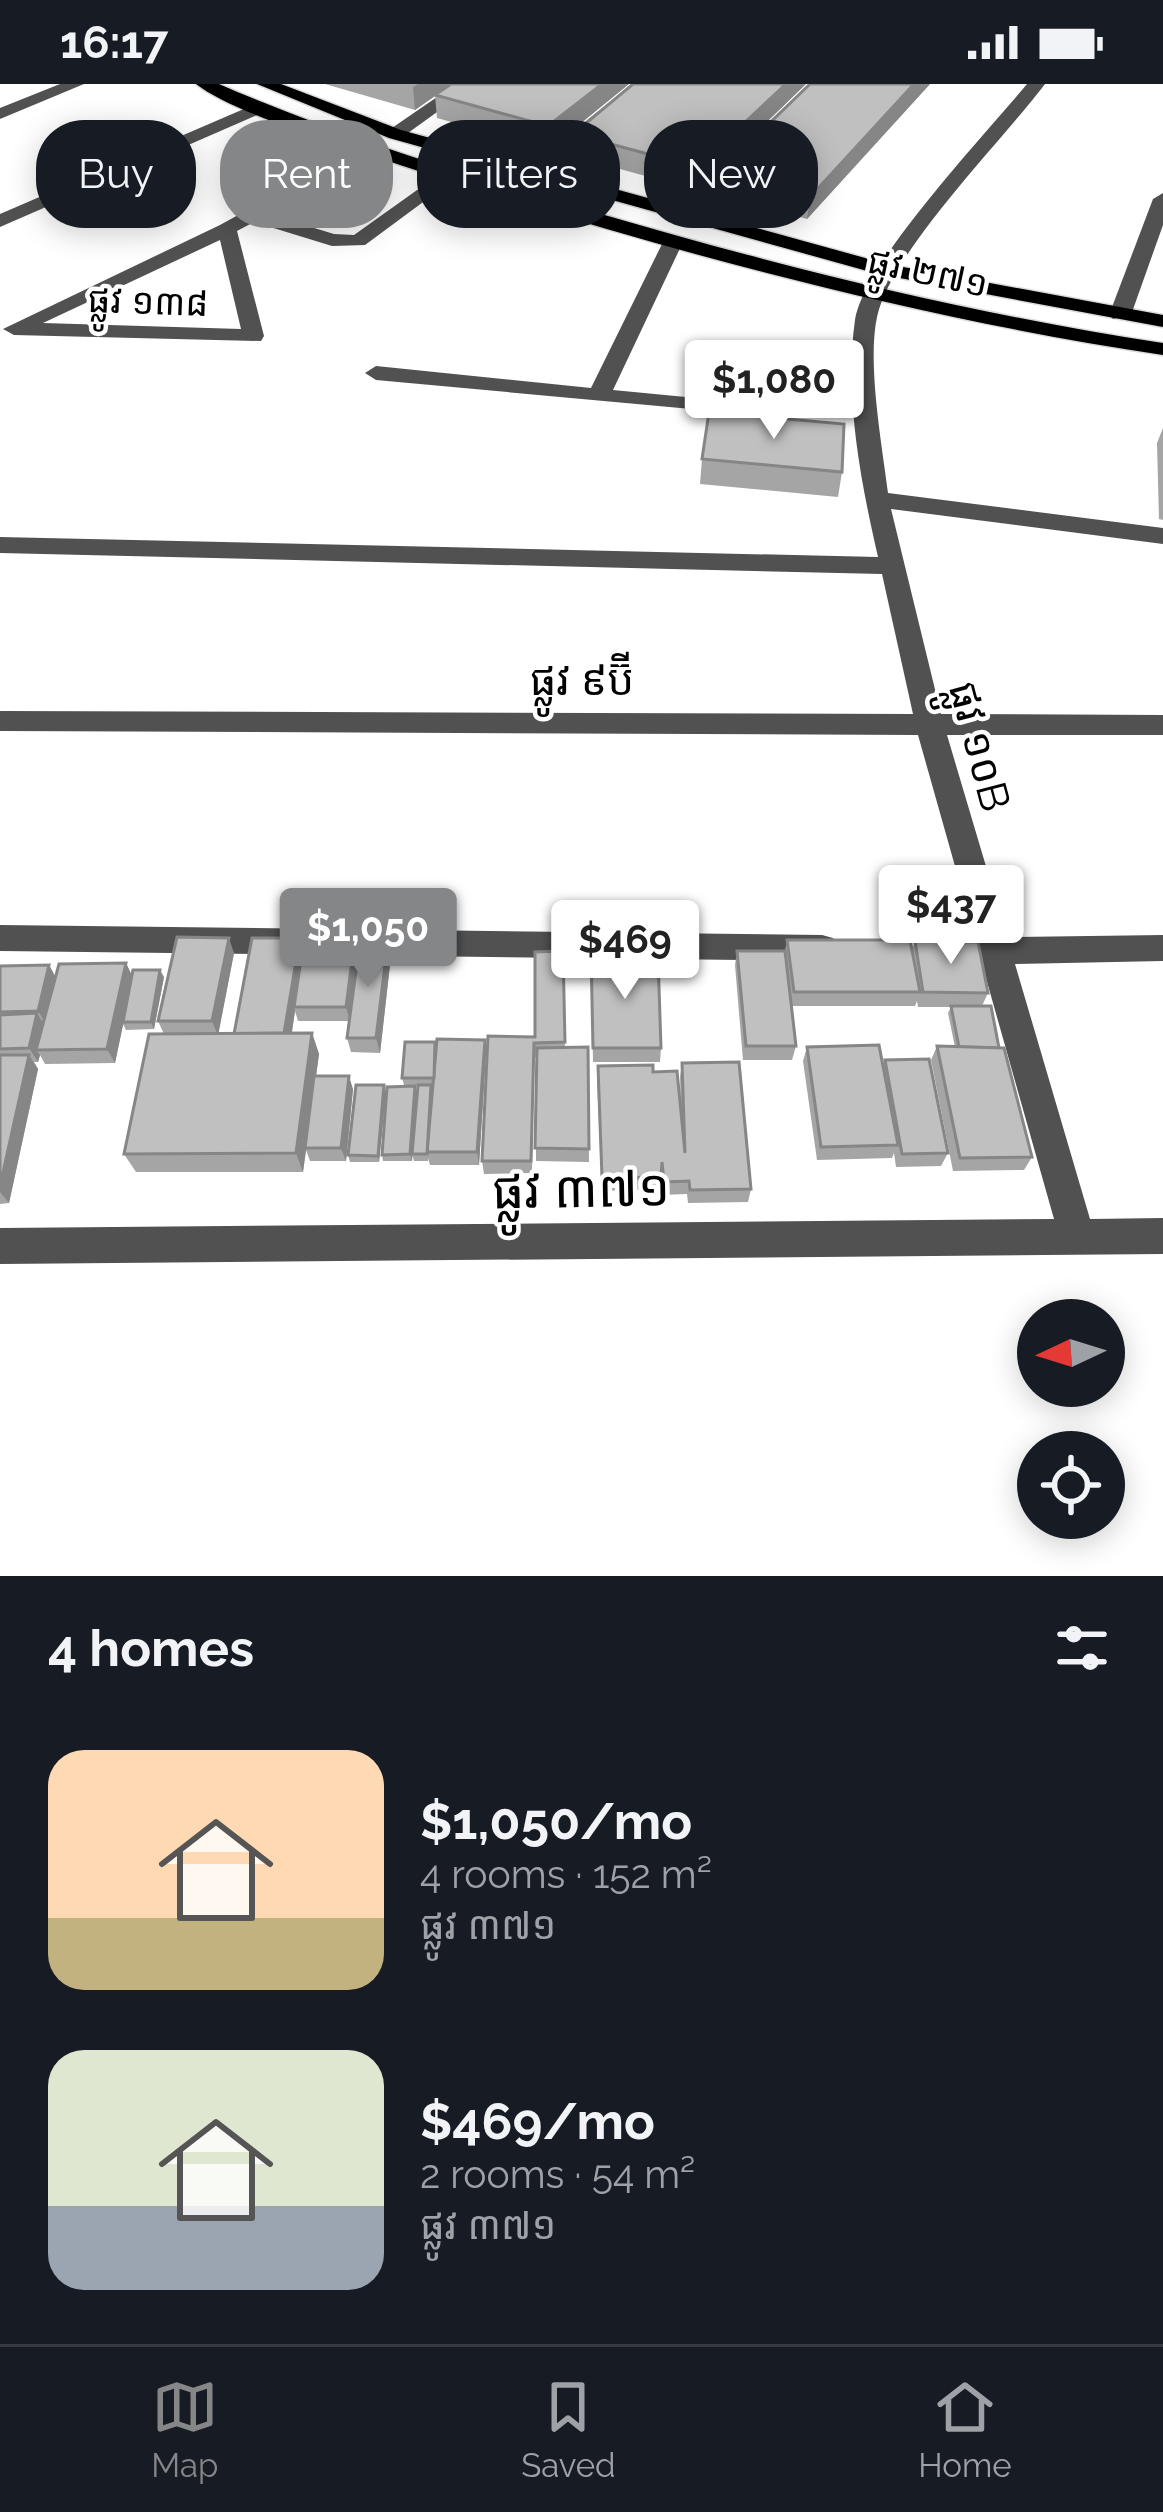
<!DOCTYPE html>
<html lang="en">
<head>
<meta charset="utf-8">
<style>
	:root { --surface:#171b24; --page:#20242c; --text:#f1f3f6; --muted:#9ea1a6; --line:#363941; --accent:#858687 }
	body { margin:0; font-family:Raleway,"Noto Sans Khmer",sans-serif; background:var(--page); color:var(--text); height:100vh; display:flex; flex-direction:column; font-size:45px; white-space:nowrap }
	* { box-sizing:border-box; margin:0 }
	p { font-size:39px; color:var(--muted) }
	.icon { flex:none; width:66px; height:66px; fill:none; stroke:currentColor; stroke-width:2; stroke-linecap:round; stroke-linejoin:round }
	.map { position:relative; height:1492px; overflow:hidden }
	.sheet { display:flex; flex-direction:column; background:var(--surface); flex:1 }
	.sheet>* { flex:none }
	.guide { position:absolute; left:36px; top:36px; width:1092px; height:108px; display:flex; gap:24px }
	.needle { width:78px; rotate:266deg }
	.buttons { position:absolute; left:1017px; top:1215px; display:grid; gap:24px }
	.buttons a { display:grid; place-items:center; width:108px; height:108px; border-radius:50%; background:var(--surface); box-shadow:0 6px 30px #0003; font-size:60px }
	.price { position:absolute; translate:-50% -102px; padding:0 27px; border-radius:12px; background:#fff; color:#222; font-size:39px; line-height:78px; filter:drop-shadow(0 3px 6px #0008) }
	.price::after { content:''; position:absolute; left:50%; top:72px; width:36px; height:27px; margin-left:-18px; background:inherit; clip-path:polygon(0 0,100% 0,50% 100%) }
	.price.active { background:var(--accent); color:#fff }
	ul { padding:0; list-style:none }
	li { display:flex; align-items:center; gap:36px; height:300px; padding:0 48px }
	li span { display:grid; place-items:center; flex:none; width:336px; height:240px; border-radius:36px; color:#555 }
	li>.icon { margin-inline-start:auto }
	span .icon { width:144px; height:144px; fill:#fffc; stroke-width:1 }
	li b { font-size:51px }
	h2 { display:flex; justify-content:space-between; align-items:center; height:144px; padding:0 48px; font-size:51px }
	.tag { padding:0 42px; border-radius:48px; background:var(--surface); box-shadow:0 6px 30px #0003; font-size:42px; line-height:108px }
	.tag.active { background:var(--accent); color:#fff }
	.status { display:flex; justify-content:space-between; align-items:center; height:84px; padding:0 60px; background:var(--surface); direction:ltr }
	.status svg { height:33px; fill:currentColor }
	.tab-bar { display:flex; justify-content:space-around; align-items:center; height:168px; border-top:3px solid var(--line); background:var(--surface); font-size:33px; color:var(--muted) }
	.tab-bar a { display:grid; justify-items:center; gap:6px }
	.tab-bar .active { color:var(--accent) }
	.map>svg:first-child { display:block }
</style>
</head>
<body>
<div class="status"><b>16:17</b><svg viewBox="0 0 49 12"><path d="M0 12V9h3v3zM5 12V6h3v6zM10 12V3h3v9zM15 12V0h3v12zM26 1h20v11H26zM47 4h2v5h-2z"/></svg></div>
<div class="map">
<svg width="1163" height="1492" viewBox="0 0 1163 1492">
	<rect width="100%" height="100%" fill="#fff"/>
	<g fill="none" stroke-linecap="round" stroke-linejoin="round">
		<defs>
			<g id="major">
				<path d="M196,0H219C343,54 472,93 601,130C786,184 972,230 1163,259V271C903,232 649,162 400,81C350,64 234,30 196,0Z"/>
				<path d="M257,0H281L401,46L887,180L1163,231V243L878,190L389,54Z"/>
			</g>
		</defs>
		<!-- major casing -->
		<use href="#major" stroke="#dbdbdb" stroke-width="3"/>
		<!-- minor -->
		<g fill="#515151" fill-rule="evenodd">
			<path d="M60,0H84L0,35V24Z"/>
			<path d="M456,0H476L401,54H389V46Z"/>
			<path d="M632,0H652L516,113H502V105Z"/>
			<path d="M1027,0H1045C1002,57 891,168 877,233C867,280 882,360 888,409L1163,444V460L891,425L941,630L1163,631V651H947L1007,853L1163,851V877L1015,880L1090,1135L1163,1134V1170L0,1180V1144L1054,1135L982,880L961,877L956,867L961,857L975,853L918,651L0,647V627L913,630L882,490L0,469V453L878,473C861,399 844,312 855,236C864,178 985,51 1027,0Z"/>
			<path d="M258,19L267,24L264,28L0,143V130Z"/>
			<path d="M743,60L758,64L686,133H672V125Z"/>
			<path d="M362,63L377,67L268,130L334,150L354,151L469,69L484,73L365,161L332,162L254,138L237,147L264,252L261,257L14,251L3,245L220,141ZM220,156L241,245L43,239Z"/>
			<path d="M1163,109V141L1131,231L1113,235L1109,231L1153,115Z"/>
			<path d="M673,152L683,158L613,306L727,317L738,324L735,329L376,296L365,289L376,282L591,304L663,158Z"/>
			<path d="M0,841L822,851L833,854L838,864L833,874L822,877L0,867Z"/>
		</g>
		<!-- major -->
		<use href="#major" fill="#000" fill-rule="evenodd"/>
	</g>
	<!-- wall -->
	<g fill="#a5a5a5">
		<path d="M325,0H629L549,65L437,34L435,12L415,26Z"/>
		<path d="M806,0L696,106L573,72V50Z"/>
		<path d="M930,0L807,135L718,110L720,87Z"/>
		<path d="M1163,344V436L1159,435L1157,359Z"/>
		<path d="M702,375L842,388L838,413L700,400Z"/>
		<path d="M787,856L912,866L915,857L988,909L982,922L999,964L1032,1073L1024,1086L953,1087L931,976L937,962L955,963L948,929L951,923H918L917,917L915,922H791L796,962L792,976H743L735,881L737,867H785Z"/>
		<path d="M563,867L565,963H588L589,1078L536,1077V973H534L532,1089L484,1090L482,1077L535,953Z"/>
		<path d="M234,869L218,950H234L304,869H353L356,881L391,872L380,969L351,968L347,954L349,937H298L295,927L292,949H312L319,970L316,992L353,1005L346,1077H310L306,1066L303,1088H136L124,1070L164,950L158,937Z"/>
		<path d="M591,869L625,881L661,964L660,978H593Z"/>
		<path d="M126,879L132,892L164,893L154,945L126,946L123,940L115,979L45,980L40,971L38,978H34L38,985L9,1119L0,1120V882L49,881L55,892Z"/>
		<path d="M485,956L486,970L479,1081H430L428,1074V1077H414L412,1070L418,1001H404L402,994L435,958Z"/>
		<path d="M807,963L883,981L885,976L948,1069L941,1082L896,1083L894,1069L892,1074L817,1076L803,977Z"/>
		<path d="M682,979L751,1105L748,1118L688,1119L687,1110L662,1111L661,1092L659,1105L602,1107L597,996L681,1029L680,993Z"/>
		<path d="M386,1008L379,1078H350L348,1071Z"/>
		<path d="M416,1009L412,1077H383L382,1071Z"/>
	</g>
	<!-- shaded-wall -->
	<g fill="#868686">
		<path d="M418,0H452L415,26L413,3Z"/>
		<path d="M602,0H629L549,65L548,42Z"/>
		<path d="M786,0H806L696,106L697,83Z"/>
		<path d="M914,0H930L807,135L811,112Z"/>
		<path d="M229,854L234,869L218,952L212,937Z"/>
		<path d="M300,854L304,869L294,923L295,927L289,965L284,951Z"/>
		<path d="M388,857L391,872L380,969L376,954Z"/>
		<path d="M353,869L357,884L350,937L346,923Z"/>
		<path d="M126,879L133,894L115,979L107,965Z"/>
		<path d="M49,881L57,896L47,941L38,927Z"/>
		<path d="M160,886L164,893L154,945L151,938Z"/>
		<path d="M37,929L46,944L36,966L40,971L38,978L29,964Z"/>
		<path d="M312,949L319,970L303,1088L296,1069Z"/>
		<path d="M485,956L486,970L479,1081L477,1068Z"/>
		<path d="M29,971L38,985L9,1119L0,1108V1102Z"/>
		<path d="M349,992L353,1005L346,1077L341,1064Z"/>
		<path d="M384,1001L386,1008L379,1078L378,1072Z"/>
		<path d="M415,1002L416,1009L412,1077L410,1070Z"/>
	</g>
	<!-- building -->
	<g fill="#c0c0c0" stroke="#868686" stroke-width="3">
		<path d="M451,0H602L548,42L435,11Z"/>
		<path d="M633,0H786L697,83L573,50Z"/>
		<path d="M810,0H914L811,112L720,87Z"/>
		<path d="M709,328L844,340L842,388L702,375Z"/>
		<path d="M177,853L229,854L212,937H158Z"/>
		<path d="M252,854H300L284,949L234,950Z"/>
		<path d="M787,856H910L920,908H794Z"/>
		<path d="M360,857H388L376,954H347Z"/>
		<path d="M915,857L978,858L988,909L923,908Z"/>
		<path d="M563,867L565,958L534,959L531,1077H482L488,952L535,953V868Z"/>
		<path d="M737,867H785L796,962H746Z"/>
		<path d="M625,868V881L627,873H658L661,964H593L591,869Z"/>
		<path d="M302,869H353L346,923H294Z"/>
		<path d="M126,879L107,965L36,966L59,880Z"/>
		<path d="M49,881L38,927L0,928V882Z"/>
		<path d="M133,886H160L151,938H123Z"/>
		<path d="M951,922H991L999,964L959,963Z"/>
		<path d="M37,929L29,964L0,965V931Z"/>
		<path d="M312,949L296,1069L124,1070L149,950Z"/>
		<path d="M437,955L485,956L477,1068H427Z"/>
		<path d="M405,958H435L434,994H402Z"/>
		<path d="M879,961L898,1061L821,1063L807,963Z"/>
		<path d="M937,962L1004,964L1032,1073L960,1074Z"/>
		<path d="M588,963L589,1065L535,1064L537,964Z"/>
		<path d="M0,971H29L0,1102Z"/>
		<path d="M929,975L948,1069L902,1070L885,976Z"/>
		<path d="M739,978L751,1105L690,1106L689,1097L664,1098L662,1078L661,1093L602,1094L598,982L653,981V988L677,987L685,1069L682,979Z"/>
		<path d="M314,992H349L341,1064H305Z"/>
		<path d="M356,1001H384L378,1072L348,1071Z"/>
		<path d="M418,1001H431L427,1070H412Z"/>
		<path d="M415,1002L410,1070L382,1071L387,1003Z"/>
	</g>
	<g text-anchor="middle" stroke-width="9" stroke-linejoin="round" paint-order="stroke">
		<!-- far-street labels -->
		<g font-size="36" fill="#000" stroke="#fff">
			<text transform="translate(928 188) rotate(12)" y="13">ផ្លូវ ២៧១</text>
			<text transform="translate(148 217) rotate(2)" y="13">ផ្លូវ ១៣៨</text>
		</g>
		<!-- street labels -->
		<g font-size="42" fill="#000" stroke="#fff">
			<text x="582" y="611">ផ្លូវ ៩ប៊ី</text>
			<text transform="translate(980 662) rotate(75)" y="15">ផ្លូវ ១០B</text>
		</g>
		<!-- near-street labels -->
		<g font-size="51" fill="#000" stroke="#fff">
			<text transform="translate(581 1105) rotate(-1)" y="18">ផ្លូវ ៣៧១</text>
		</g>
	</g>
</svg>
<div class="buttons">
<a><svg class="needle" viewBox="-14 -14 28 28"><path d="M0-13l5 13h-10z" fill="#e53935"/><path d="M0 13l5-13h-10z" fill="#9ea1a6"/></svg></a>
<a><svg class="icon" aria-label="locate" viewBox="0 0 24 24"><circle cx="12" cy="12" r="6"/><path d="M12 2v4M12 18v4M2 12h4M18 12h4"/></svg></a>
</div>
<b class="price" style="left:774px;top:358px">$1,080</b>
<b class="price" style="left:951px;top:883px">$437</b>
<b class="price active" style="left:368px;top:906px">$1,050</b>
<b class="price" style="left:625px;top:918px">$469</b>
<div class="guide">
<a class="tag">Buy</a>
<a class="tag active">Rent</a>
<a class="tag">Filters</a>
<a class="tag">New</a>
</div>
</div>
<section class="sheet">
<h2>4 homes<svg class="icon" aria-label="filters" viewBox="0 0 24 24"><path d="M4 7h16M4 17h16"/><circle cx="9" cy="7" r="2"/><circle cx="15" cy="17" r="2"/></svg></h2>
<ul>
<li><span style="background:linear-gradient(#ffd9b3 70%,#c2b280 0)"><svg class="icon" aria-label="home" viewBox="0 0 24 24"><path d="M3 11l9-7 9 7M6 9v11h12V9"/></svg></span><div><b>$1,050/mo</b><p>4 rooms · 152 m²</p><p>ផ្លូវ ៣៧១</p></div></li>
<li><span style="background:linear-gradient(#dfe7d0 65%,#9aa5b1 0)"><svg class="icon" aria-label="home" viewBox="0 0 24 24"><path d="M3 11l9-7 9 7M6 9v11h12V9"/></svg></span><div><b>$469/mo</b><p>2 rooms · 54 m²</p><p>ផ្លូវ ៣៧១</p></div></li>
</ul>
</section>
<nav class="tab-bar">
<a class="active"><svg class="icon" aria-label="map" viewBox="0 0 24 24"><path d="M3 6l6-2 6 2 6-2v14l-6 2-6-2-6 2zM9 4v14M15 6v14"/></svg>Map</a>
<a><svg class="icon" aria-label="saved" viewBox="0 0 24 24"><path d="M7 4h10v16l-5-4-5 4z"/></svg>Saved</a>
<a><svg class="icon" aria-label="home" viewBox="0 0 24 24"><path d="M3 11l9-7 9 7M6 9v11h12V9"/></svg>Home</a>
</nav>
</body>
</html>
